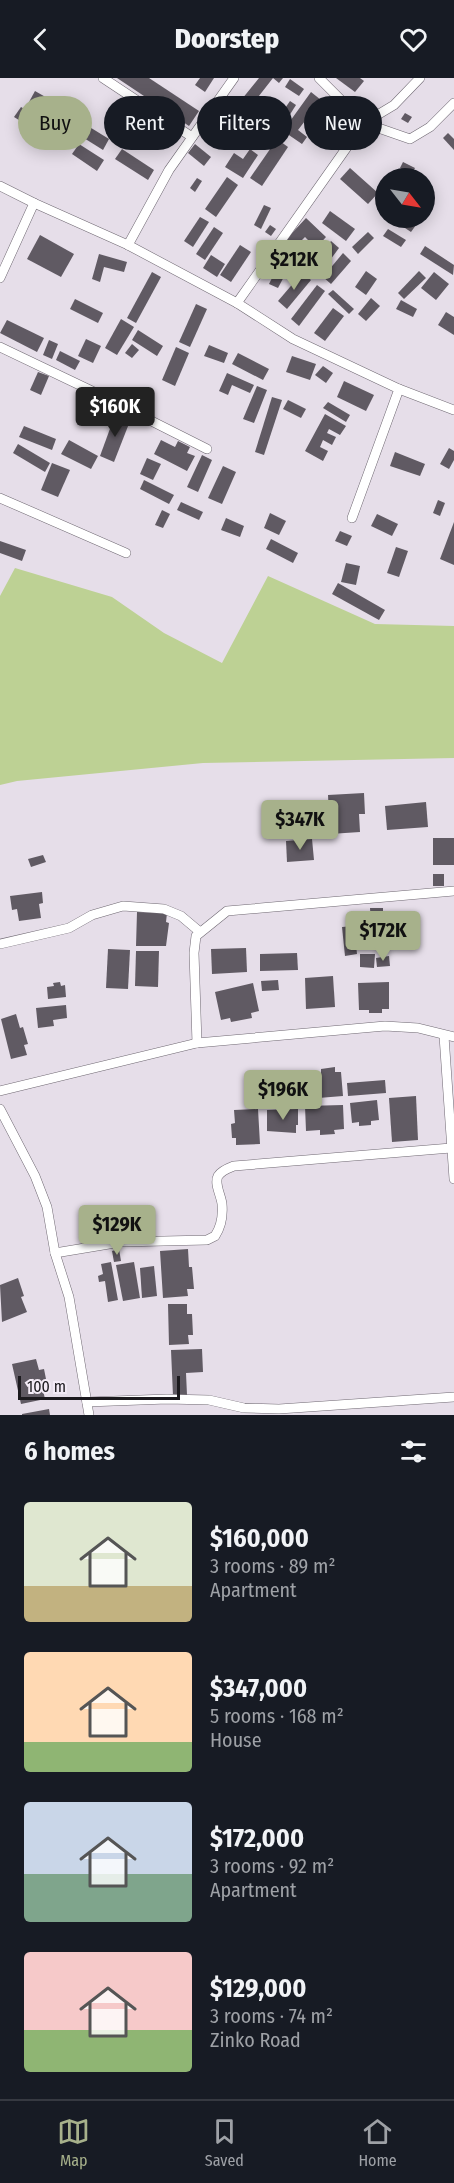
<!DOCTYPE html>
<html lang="en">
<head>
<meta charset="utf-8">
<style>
	:root { --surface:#171b24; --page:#20242c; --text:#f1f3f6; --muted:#9ea1a6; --line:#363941; --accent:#a7b18b }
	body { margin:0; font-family:"Fira Sans Condensed",sans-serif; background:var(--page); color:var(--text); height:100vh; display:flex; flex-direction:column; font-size:22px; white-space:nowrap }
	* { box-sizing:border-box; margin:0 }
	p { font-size:20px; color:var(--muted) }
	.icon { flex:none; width:33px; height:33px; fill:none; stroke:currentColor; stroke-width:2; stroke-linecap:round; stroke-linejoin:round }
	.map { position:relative; height:1337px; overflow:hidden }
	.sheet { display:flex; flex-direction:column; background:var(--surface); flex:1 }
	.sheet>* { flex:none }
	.hud { position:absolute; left:18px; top:18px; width:418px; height:54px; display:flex; gap:12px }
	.needle { width:39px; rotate:121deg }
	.buttons { position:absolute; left:375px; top:90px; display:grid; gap:12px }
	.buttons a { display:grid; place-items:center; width:60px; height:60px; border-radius:50%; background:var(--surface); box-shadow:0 3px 15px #0003; font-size:30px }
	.scale { position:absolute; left:18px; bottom:15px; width:162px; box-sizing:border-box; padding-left:6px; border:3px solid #1c1a1e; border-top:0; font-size:16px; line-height:21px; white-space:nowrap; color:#1c1a1e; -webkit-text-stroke:4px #f3ebf6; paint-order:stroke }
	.price { position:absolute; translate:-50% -51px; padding:0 14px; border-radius:6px; background:var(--accent); color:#111; font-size:20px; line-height:39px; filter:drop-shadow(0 2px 3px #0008) }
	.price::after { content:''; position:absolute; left:50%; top:36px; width:18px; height:14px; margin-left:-9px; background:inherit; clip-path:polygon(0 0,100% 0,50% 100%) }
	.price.on { background:#222; color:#fff }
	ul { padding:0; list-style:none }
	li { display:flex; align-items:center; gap:18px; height:150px; padding:0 24px }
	li span { display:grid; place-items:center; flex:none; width:168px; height:120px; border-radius:6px; color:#555 }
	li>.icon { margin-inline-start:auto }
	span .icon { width:72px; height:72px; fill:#fffc; stroke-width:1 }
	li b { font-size:26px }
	h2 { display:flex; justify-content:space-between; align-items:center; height:72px; padding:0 24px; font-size:26px }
	.chip { padding:0 21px; border-radius:27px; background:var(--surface); box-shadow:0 3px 15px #0003; font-size:21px; line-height:54px }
	.chip.on { background:var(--accent); color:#111 }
	header { display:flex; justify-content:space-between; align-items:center; height:78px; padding:0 24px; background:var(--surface); font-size:27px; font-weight:800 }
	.tab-bar { display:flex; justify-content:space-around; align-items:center; height:84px; border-top:2px solid var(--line); background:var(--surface); font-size:16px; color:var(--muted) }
	.tab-bar a { display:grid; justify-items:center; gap:3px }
	.tab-bar .on { color:var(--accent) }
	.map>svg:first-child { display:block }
</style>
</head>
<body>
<header><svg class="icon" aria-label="back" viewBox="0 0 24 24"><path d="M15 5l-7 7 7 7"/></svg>Doorstep<svg class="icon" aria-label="heart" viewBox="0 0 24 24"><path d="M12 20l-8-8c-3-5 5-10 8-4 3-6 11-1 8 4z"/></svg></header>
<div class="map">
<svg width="454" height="1337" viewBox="0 0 454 1337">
	<rect width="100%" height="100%" fill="#e6dee9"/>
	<!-- green -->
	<path fill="#bdd194" d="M15,490L112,519L164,555L222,585L268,498L375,546L454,548V680L203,685L17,703L0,707V518Z"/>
	<!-- building -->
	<g fill="#605a63">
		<path d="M117,0H149L199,33L189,48Z"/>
		<path d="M200,0H214L205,14L195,7Z"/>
		<path d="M259,0H283L279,5L273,0L251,28L242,21Z"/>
		<path d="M336,0H360L364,3L355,14Z"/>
		<path d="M290,1L304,11L299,18L285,9Z"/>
		<path d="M35,13L70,33L63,44L29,24Z"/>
		<path d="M311,14L321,22L298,52L307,59L302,66L283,53Z"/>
		<path d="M290,23L296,27L282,49L275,45Z"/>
		<path d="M21,29L51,47L45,58L14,39Z"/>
		<path d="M266,30L274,34L268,43L261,38Z"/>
		<path d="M405,35L412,39L408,45L401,41Z"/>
		<path d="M75,40L109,61L103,72L68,50Z"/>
		<path d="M448,55L454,61V72L443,60Z"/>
		<path d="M277,61L288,69L262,108L250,100Z"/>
		<path d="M79,66L104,82L97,93L72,76Z"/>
		<path d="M195,66L211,79L204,88L188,75Z"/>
		<path d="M122,71L154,92L148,102L115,81Z"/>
		<path d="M250,71L258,77L243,100L225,89L234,75L243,81Z"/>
		<path d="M403,84L415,90L411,97L400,90Z"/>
		<path d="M350,90L378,115L368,126L340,101Z"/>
		<path d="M227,99L238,107L216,139L205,131Z"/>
		<path d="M197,100L202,103L195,114L190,110Z"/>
		<path d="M386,118V137L377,131Z"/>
		<path d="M264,127L271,130L261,151L254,147Z"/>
		<path d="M330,133L355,151L346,163L322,145Z"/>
		<path d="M200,139L209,144L193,169L184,163Z"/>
		<path d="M306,140L326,159L316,170L305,159L288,176L280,168Z"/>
		<path d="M390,140H421L411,154Z"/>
		<path d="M270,147L276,151L271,158L265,154Z"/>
		<path d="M214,149L223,155L205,182L196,176Z"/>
		<path d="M388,151L406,162L401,169L383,158Z"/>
		<path d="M368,154L374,160L358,176L352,169Z"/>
		<path d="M40,157L74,176L61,199L27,181Z"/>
		<path d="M331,163L339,170L319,197L310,191Z"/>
		<path d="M240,167L251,174L231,204L220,197Z"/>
		<path d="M425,168L454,187L453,197L420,176Z"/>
		<path d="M343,175L351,183L331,206L323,199Z"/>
		<path d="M99,176L127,184L124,194L104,189L100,204L92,201Z"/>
		<path d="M211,177L225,186L217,199L203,190Z"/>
		<path d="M278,188L287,193L278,210L269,206Z"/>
		<path d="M366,193L377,201L366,217L355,209Z"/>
		<path d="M419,193L426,200L404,221L398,215Z"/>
		<path d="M152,194L161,199L136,245L127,240Z"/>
		<path d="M434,194L449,206L436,222L421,210Z"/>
		<path d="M302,195L311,202L287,231L278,223Z"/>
		<path d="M317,207L325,213L299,248L291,241Z"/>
		<path d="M333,212L354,231L349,236L328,216Z"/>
		<path d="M371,220L380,228L366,243L358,236Z"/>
		<path d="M75,221L103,235L98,245L70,231Z"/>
		<path d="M401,222L417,231L413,239L396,231Z"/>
		<path d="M196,226L207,231L190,269L179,264Z"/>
		<path d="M333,230L344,238L325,263L314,255Z"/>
		<path d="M446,234L454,239V257L438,247Z"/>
		<path d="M121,241L134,249L117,277L105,270Z"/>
		<path d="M7,242L44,260L37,274L0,255Z"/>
		<path d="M138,252L163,268L157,278L132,262Z"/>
		<path d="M86,261L101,268L93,285L78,278Z"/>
		<path d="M49,262L58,266L52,281L43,277Z"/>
		<path d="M132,266L139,272L132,280L125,275Z"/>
		<path d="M209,267L228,275L224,285L204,278Z"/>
		<path d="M176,269L189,275L175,308L162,302Z"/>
		<path d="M60,273L80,283L75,292L56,282Z"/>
		<path d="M238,275L269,291L263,302L232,286Z"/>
		<path d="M292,278L316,286L310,302L286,294Z"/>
		<path d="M323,288L333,295L326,305L315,297Z"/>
		<path d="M38,294L49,298L41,317L30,312Z"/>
		<path d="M227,295L254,307L250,315L232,307L228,317L219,313Z"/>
		<path d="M344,303L374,317L366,333L337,319Z"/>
		<path d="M257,308L267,312L254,345L243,341Z"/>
		<path d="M272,319L282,322L264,377L255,374Z"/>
		<path d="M288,322L306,331L301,340L283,331Z"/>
		<path d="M328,324L350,337L346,344L323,330Z"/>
		<path d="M325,336L346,348L340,357L329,351L327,355L336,359L332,367L323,362L320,369L328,373L323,383L305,373Z"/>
		<path d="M115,337L130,343L114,384L100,378Z"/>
		<path d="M24,348L56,361L52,372L19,359Z"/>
		<path d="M69,362L98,378L91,391L61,376Z"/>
		<path d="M161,362L175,369L178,363L190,369L187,375L195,378L187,393L154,376Z"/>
		<path d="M18,366L50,385L45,394L13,375Z"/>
		<path d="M449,370L454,373V382L449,391L440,386Z"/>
		<path d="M395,374L425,386L420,398L390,388Z"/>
		<path d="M202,377L212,382L198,414L187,409Z"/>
		<path d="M147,380L161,386L153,402L140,396Z"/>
		<path d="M52,385L70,392L58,419L41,412Z"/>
		<path d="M223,388L236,394L222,426L208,420Z"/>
		<path d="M144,402L174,417L169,426L140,411Z"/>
		<path d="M438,422L445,425L440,438L433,435Z"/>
		<path d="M181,424L203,434L199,442L177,432Z"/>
		<path d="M162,432L170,436L163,450L155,447Z"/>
		<path d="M270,435L286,443L279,457L264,450Z"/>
		<path d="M377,436L398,446L392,458L371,448Z"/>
		<path d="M226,440L244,448L240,459L221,452Z"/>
		<path d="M454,444V487L440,481Z"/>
		<path d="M340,453L352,458L347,468L335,463Z"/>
		<path d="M271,461L298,475L293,485L266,471Z"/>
		<path d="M0,463L26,472L22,483L0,475Z"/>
		<path d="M396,469L408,473L399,499L387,495Z"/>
		<path d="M346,485L360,488L356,507L341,504Z"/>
		<path d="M338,505L385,532L379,542L332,516Z"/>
		<path d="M364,715L365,736H359L360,754L330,756L328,717Z"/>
		<path d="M426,724L428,749L387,752L385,728Z"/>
		<path d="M297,727H312V730L320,729L321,753L287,756L286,732L297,731Z"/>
		<rect x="433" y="760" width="21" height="27"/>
		<path d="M312,761L314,782L287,784L286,763Z"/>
		<path d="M43,777L46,784L31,789L28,781Z"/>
		<rect x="433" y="796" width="11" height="12"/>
		<path d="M42,814L43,825L39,826L41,840L19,843L17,831L12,832L10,818Z"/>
		<path d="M370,830H383V845H371Z"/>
		<path d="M137,834L167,835L166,844L169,845L166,868H136Z"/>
		<path d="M354,848L357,876L345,878L342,849Z"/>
		<path d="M246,870L247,894L212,896L211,871Z"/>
		<path d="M108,871L130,872L128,911L106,910Z"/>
		<path d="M136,873H159L158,909L135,908Z"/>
		<path d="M297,875L298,892L260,893V876Z"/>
		<path d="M360,876H375L374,890L360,889Z"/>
		<path d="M389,878L390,888L377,889L376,880Z"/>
		<path d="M333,898L335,929L306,931L305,900Z"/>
		<path d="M278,902L279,912L262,913L261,903Z"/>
		<path d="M60,904L61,908L65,907L66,919L48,921L47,909L54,908L53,905Z"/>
		<path d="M389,904V931H382V935H369V932H359L358,905Z"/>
		<path d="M253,905L259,933L251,935L252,940L231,944L230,940L221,942L215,914Z"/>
		<path d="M66,927L67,940L53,942L54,948L38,950L36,930Z"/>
		<path d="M16,936L20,950L23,949L28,966L24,967L27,977L11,981L1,941Z"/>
		<path d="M335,989V994H341L343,1018L306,1021L304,997L321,996V991Z"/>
		<path d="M385,1002L386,1015L348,1018L347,1005Z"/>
		<path d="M416,1018L418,1062L392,1064L389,1020Z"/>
		<path d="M377,1022L379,1042L371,1043V1047L359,1048V1044L352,1045L350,1025Z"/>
		<path d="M343,1027L344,1051L334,1052L335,1056L320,1057V1052L306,1053L305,1028Z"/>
		<path d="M258,1031L260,1066L236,1067V1060H232L231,1046L235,1045L234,1032Z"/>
		<path d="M298,1031V1047H296V1055L267,1053V1032Z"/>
		<path d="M119,1171L121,1183L114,1184L112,1173Z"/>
		<path d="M188,1171L189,1189H192L194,1211H187L188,1218L163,1220L160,1173Z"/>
		<path d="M111,1184L118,1222L108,1224L105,1203L99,1204L98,1198L103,1196L101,1186Z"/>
		<path d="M134,1184L140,1220L123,1223L116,1187Z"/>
		<path d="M154,1188L157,1218L142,1220L140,1190Z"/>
		<path d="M18,1200L24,1218L21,1219L27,1234L2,1244L0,1207Z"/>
		<path d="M168,1226H187V1236H192L193,1257H188L189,1266L169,1267Z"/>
		<path d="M202,1271L203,1294L186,1295L187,1317L173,1318L171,1272Z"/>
		<path d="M36,1281L39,1292L44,1291L48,1311L43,1312L45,1321L21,1326L12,1286Z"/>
		<path d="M49,1331L50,1337H22V1336Z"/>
	</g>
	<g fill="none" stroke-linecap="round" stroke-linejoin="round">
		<defs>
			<g id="minor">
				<path d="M103,0L192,59"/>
				<path d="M319,0L364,45L410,61L430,49L454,25"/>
				<path d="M0,108L34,125L0,200"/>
				<path d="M34,125L128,167L237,225"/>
				<path d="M128,167L169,92L234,0"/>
				<path d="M0,269L90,312L207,371"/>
				<path d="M399,311L454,332"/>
				<path d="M0,420L126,475"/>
				<path d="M352,440L399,311L293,261L237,225L364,45L394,27L420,0"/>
				<path d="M0,866L69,850L92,837L123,828L164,831L181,838L200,854"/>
				<path d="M444,958L454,1101"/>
				<path d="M197,965L194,875L196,858L227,833L454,813"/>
				<path d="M0,1013L197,965L385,948L418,950L454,959"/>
				<path d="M0,1031L35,1098L47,1129L55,1175L69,1219L89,1337"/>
				<path d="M55,1175L121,1164L207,1162L215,1158C221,1149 223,1137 222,1126C221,1117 214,1106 218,1098C222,1092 229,1090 234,1088L451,1070"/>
				<path d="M87,1324L167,1321L209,1322L244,1330L279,1331L454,1319"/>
			</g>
		</defs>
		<!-- minor casing -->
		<use href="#minor" stroke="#6f6872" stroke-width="10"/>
		<!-- minor -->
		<use href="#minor" stroke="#fff" stroke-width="9"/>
	</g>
</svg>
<div class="buttons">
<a><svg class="needle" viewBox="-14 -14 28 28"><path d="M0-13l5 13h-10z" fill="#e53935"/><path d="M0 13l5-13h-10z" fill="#9ea1a6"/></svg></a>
</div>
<div class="scale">100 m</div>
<b class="price" style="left:294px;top:213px">$212K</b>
<b class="price on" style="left:115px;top:360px">$160K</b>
<b class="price" style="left:300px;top:773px">$347K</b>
<b class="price" style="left:383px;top:884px">$172K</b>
<b class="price" style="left:283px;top:1043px">$196K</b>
<b class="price" style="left:117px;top:1178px">$129K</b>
<div class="hud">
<a class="chip on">Buy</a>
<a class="chip">Rent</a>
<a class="chip">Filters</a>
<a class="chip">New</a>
</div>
</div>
<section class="sheet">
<h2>6 homes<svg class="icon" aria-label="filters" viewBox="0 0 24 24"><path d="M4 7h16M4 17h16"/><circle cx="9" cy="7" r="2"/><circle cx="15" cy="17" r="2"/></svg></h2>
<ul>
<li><span style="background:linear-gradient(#dfe7d0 70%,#c2b280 0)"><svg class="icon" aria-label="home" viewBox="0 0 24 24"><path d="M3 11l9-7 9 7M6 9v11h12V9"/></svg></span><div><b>$160,000</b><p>3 rooms · 89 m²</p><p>Apartment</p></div></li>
<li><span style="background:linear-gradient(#ffd9b3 75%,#8fb573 0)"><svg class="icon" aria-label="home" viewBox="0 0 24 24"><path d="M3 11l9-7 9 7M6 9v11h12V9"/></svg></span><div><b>$347,000</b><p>5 rooms · 168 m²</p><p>House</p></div></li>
<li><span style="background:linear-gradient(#c9d6e8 60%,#7fa58c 0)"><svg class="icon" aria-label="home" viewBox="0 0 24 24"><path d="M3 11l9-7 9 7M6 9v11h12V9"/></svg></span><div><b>$172,000</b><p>3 rooms · 92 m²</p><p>Apartment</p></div></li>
<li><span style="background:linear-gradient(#f6c9c9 65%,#8fb573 0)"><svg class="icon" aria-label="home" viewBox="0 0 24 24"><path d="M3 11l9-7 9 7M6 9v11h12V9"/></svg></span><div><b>$129,000</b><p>3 rooms · 74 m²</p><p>Zinko Road</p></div></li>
</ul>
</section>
<nav class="tab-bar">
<a class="on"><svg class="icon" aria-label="map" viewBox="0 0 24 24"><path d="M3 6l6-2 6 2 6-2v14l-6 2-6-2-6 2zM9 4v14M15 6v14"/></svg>Map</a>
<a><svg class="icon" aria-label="saved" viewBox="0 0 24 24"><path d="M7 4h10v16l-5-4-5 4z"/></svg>Saved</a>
<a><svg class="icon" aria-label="home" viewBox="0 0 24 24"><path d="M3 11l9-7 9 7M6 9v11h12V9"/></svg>Home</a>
</nav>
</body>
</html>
